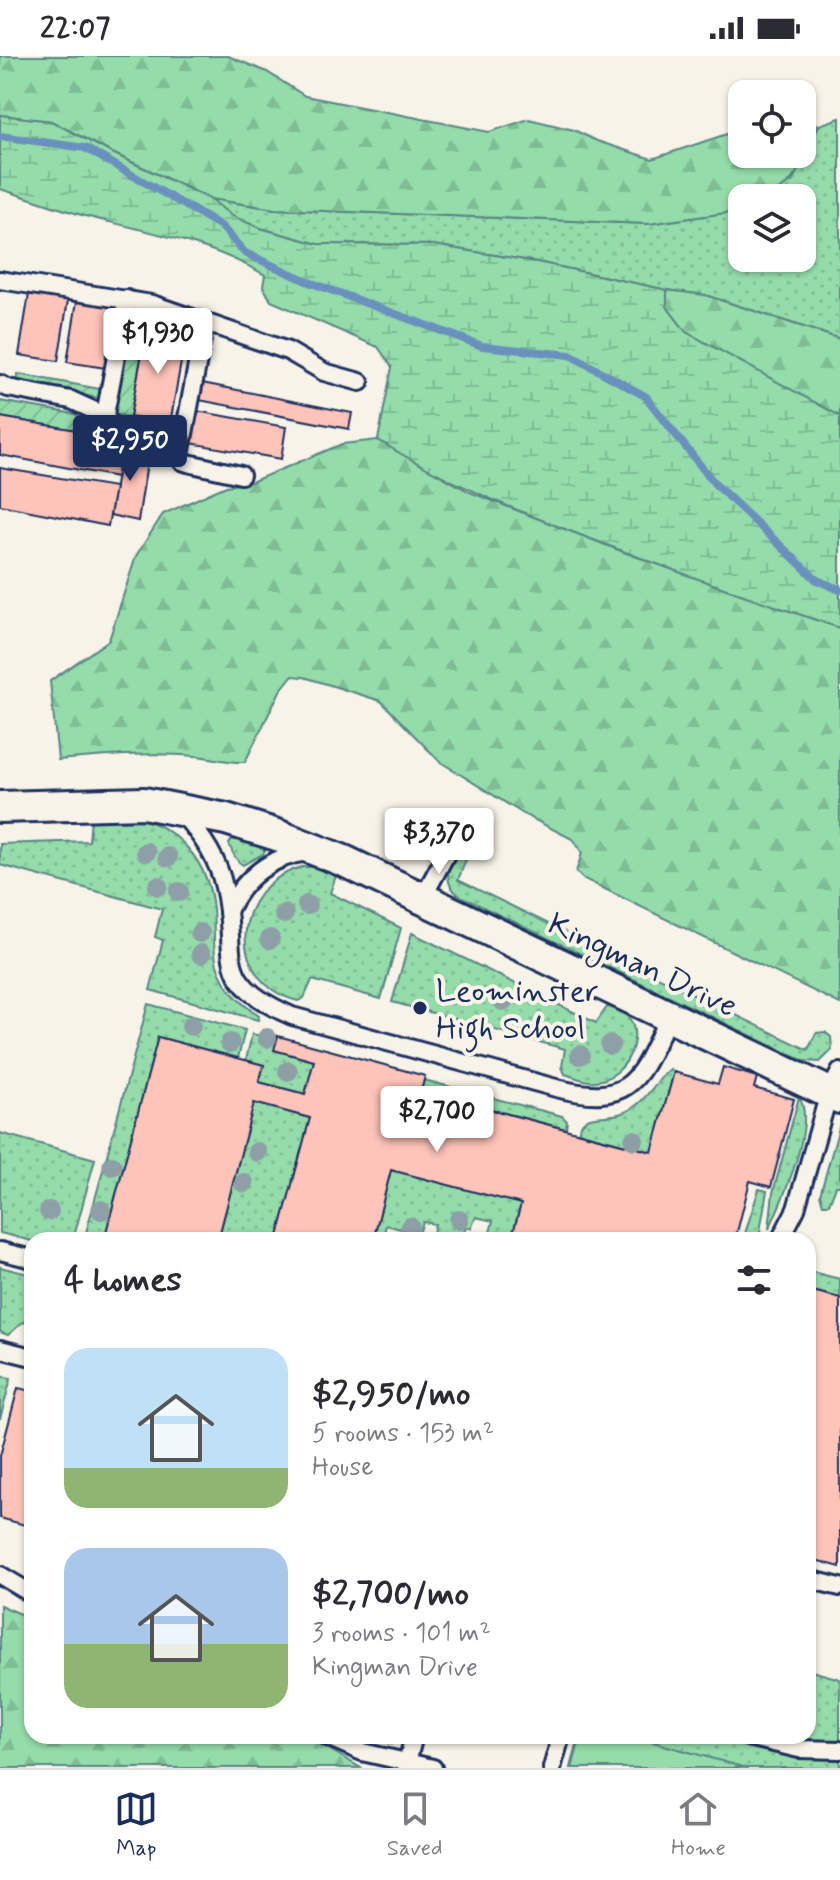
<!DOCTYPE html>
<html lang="en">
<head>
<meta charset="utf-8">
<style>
	:root { --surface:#fff; --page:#f2f2f3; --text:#2b2b33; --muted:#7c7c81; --line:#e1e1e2; --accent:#1b2f5e }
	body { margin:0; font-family:Mynerve,sans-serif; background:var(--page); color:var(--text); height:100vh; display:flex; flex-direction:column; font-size:30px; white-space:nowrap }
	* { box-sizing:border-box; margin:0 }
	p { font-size:26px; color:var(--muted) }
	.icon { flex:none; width:44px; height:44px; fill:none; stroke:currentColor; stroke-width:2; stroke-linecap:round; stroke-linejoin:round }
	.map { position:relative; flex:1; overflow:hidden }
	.side { position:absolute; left:24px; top:1176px; width:792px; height:512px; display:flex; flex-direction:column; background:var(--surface); border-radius:24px; box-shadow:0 2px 6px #0004 }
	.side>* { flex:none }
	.fabs { position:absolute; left:728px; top:24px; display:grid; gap:16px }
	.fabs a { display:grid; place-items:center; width:88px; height:88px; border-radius:16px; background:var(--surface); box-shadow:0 2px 6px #0004; font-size:40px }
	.price { position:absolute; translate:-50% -68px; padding:0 18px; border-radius:8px; background:#fff; color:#222; font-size:26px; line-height:52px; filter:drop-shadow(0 2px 4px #0008) }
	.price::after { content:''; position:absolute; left:50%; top:48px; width:24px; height:18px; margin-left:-12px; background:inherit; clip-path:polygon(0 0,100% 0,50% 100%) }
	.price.active { background:var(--accent); color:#fff }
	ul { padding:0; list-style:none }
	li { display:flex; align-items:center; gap:24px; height:200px; padding:0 40px }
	li span { display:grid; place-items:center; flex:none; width:224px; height:160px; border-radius:24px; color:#555 }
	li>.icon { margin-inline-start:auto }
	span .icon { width:96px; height:96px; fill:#fffc; stroke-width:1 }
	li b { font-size:34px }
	h2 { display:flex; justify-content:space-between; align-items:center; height:96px; padding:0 40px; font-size:34px }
	.status { display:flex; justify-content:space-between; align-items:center; height:56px; padding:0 40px; background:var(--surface); direction:ltr }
	.status svg { height:22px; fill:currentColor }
	.menu { display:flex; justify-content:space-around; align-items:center; height:112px; border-top:2px solid var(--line); background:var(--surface); font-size:22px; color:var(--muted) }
	.menu a { display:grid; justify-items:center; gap:4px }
	.menu .active { color:var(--accent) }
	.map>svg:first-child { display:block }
</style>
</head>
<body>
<div class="status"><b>22:07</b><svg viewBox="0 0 49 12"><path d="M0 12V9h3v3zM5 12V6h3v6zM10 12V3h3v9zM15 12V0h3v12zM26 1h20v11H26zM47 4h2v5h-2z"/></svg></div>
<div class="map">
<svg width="840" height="1712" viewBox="0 0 840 1712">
	<defs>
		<pattern id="grass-dots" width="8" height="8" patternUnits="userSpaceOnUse" patternTransform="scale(2)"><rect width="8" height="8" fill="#94dcaa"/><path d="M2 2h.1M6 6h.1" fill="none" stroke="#7fbd95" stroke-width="1.8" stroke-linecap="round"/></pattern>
		<pattern id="forest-firs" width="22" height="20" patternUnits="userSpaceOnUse" patternTransform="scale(2)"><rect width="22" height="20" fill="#94dcaa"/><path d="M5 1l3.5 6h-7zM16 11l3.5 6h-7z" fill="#7fbd95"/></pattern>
		<pattern id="wetland-marsh" width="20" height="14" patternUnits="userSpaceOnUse" patternTransform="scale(2)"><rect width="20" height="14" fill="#94dcaa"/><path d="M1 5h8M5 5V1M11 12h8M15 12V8" fill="none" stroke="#7fbd95"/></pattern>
		<pattern id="garden-furrows" width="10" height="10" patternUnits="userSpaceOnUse" patternTransform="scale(2)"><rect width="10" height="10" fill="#94dcaa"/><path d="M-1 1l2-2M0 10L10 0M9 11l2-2" fill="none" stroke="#7fbd95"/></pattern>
	</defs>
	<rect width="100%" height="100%" fill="#f7f3e8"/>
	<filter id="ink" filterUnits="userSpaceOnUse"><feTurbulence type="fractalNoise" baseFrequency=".0125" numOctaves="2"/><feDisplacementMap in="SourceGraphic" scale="16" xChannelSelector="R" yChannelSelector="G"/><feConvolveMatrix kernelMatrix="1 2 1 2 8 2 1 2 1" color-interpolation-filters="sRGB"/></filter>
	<g filter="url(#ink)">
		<!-- grass -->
		<g fill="url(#grass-dots)" stroke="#588684" stroke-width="2">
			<path d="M840,62V283L705,239L667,234L537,206L433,189L318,188L260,172L231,160L211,143L275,153L648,168L733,156L742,152V202H802V142H761L792,126L819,69Z"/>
			<path d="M129,761C177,767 209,807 213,853C215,872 212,891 217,909C224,932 240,947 259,960L258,964L150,934L163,884L155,881L162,853L0,809V788L89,785L91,763Z"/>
			<path d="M232,783L263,789L265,794L263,798L243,809C236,806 232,796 229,788Z"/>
			<path d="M458,796H464L467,801L458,824L808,994L816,977L825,976L831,981L832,994L820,1006L804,1005L460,840C443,828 446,811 458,796Z"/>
			<path d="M302,811H321L337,817L330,837L401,872L381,943L312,924L304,942L298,945C224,926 231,830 302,811Z"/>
			<path d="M412,877L596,967L607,951C656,955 632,1030 589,1025C581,1024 572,1020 565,1018L562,1011L565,993L392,946Z"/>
			<path d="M148,948L245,974L238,1002L158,981L104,1184H84Z"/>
			<path d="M262,975L278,980L275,994L314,1005L305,1038L259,1026L264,1009L246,1004L252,978L261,980Z"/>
			<path d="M670,1013L674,1016L652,1096L578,1076C585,1053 603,1065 625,1056C646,1047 654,1026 670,1013Z"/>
			<path d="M424,1024L562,1060L567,1065L566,1073L421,1035Z"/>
			<path d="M799,1041C817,1068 782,1145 769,1173L773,1137Z"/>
			<path d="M254,1047L310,1062L277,1184H218Z"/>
			<path d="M840,1068V1130H836L829,1148H823L820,1139Z"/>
			<path d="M0,1077L95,1103L73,1184L32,1185L0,1177Z"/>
			<path d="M391,1114L521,1148L511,1184H488L493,1165L476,1161L471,1172L466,1171L461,1184L432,1182L435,1168L423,1166L419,1178L386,1169L382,1184H373Z"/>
			<path d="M759,1133L767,1135L760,1175L766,1179L764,1184H743Z"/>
			<path d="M0,1211L32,1219V1269L23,1266L8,1279L0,1276Z"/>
			<path d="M808,1215L840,1223V1242L808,1234Z"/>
			<path d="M0,1320L11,1322L0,1363Z"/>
			<path d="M808,1614L840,1623V1684L801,1685L780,1680H808Z"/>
			<path d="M579,1680C623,1680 668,1676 711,1680C755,1684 795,1705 840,1703V1712H571Z"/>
		</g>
		<!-- forest -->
		<g fill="url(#forest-firs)" stroke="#588684" stroke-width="2">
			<path d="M0,0H228L267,16L305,40L489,76L529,63L574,74L597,85L652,103L742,73V98H802V63L819,69C799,111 796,142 742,142V152L733,156L648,168L275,153L211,143L110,96L51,65L0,59Z"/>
			<path d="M667,234L705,239L840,283V369L686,276L667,251Z"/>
			<path d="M378,384L470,436L629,498L840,572V948L582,822L576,816L582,797L574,784L525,759L439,705L381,645L304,621L292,620L280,635L245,706C227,707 212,701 195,700C150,696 103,700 58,704L50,625L109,584L136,500L163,458L226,430L251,426L342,388Z"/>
			<path d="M0,1549L32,1563V1680H306L361,1712H0Z"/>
		</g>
		<!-- wetland -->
		<path fill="url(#wetland-marsh)" stroke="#588684" stroke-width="2" d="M0,59L51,65L110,96L210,143L232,160L260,172L318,188L433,189L537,206L667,234V251L686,276L840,360V572C759,545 679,517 599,486C522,457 448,428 378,384L392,311L378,291L271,245L263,230L265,219C210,187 150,176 89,161C59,153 30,142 0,133Z"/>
		<!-- garden -->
		<g fill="url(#garden-furrows)" stroke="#588684" stroke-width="2">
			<path d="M126,298L141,302L130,361L111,357Z"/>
			<path d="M18,318L100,333L98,342L16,327Z"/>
			<path d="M0,345L75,358L85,367L87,376L0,361Z"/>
		</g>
		<!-- pitch -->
		<path fill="#94dcaa" stroke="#588684" stroke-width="2" d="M581,1680H632L746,1712H572Z"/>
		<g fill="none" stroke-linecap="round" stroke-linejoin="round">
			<!-- stream -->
			<path stroke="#6a91bd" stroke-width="8" d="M0,80L85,92L221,170L245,197L309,226L482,290L570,299L645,340L715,428L817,524L840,534"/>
		</g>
		<!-- building -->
		<g fill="#fec3b9" stroke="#1b2f5e" stroke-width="2">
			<path d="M29,238L68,244L58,305L19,299Z"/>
			<path d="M77,245L116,250L106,312L67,306Z"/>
			<path d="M147,271L186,278L170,368L130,361Z"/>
			<path d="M202,327L352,357L349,373L199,344Z"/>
			<path d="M196,355L286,371L281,403L190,387Z"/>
			<path d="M0,361L124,382L117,421L0,399Z"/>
			<path d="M122,389L149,394L138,465L110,459Z"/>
			<path d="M0,412L115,431L108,470L0,449Z"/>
			<path d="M278,980L425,1020L421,1035L652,1096L674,1016L718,1028L723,1011L757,1021L754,1032L794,1043L771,1131L750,1125L735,1184H511L521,1148L391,1114L373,1184H277L310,1062L254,1047L218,1184H104L158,981L264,1009L259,1026L305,1038L314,1005L274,994Z"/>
			<path d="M808,1234L840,1242V1511L808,1502Z"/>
			<path d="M18,1332L32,1335V1471L0,1462V1400Z"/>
			<path d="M363,1680H395L392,1688Z"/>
		</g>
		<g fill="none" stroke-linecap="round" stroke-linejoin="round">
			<defs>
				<g id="lane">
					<path d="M0,224L152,248L288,295L324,316L360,326"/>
					<path d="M205,267L180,399L182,405L188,407L241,419"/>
					<path d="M0,328L8,332L71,344L93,354L117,372L181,386"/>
					<path d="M104,364L127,243"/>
					<path d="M181,757C200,777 218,803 224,831C240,899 209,924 292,960L556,1032C633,1052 639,1023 669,960"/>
					<path d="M422,843L459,774"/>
					<path d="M228,855C243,822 271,800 308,796"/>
					<path d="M780,1184L796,1153L829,1037L840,1016"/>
					<path d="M0,1195L32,1203"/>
					<path d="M0,1293L32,1301"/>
					<path d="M0,1519L32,1538"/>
					<path d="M808,1523L840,1531"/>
					<path d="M325,1680L362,1696L433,1712"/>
					<path d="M744,1680L799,1693L840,1694"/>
					<path d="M407,1706L414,1680"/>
					<path d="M552,1712L561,1680"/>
				</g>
				<path id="street" d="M0,751L144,747L226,763L277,779L344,805L840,1042"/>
			</defs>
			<!-- lane casing -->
			<use href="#lane" stroke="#1b2f5e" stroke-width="22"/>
			<!-- street casing -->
			<use href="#street" stroke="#1b2f5e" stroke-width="36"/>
			<!-- lane -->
			<use href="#lane" stroke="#f7f3e8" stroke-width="16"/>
			<!-- street -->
			<use href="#street" stroke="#f7f3e8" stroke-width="30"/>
		</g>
		<!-- trees -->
		<g fill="#8e9fa7">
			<circle cx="146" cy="796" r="10"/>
			<circle cx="168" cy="801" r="10"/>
			<circle cx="158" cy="830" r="10"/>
			<circle cx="179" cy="836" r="10"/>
			<circle cx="307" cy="849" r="10"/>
			<circle cx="284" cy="858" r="10"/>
			<circle cx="200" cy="877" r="10"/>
			<circle cx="270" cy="883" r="10"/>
			<circle cx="201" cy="898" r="10"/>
			<circle cx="503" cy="945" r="10"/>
			<circle cx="191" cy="970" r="10"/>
			<circle cx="267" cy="982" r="10"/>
			<circle cx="230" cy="987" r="10"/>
			<circle cx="610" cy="989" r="10"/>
			<circle cx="580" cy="999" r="10"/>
			<circle cx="288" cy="1015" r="10"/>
			<circle cx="634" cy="1084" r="10"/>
			<circle cx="257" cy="1096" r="10"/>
			<circle cx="112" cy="1110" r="10"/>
			<circle cx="244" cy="1127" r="10"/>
			<circle cx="101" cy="1154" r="10"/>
			<circle cx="49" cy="1155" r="10"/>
			<circle cx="459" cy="1164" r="10"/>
			<circle cx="410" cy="1171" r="10"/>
		</g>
	</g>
	<!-- markers -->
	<circle fill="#1b2f5e" stroke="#f7f3e8" stroke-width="3" cx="420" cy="952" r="8"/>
	<g text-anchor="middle" stroke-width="8" stroke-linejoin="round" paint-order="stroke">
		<!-- street labels -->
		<g font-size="32" fill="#1b2f5e" stroke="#f7f3e8">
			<text transform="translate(643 908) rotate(25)" y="11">Kingman Drive</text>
		</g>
		<!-- poi labels -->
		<g font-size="32" fill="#1b2f5e" stroke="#f7f3e8" text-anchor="start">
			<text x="436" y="945">Leominster<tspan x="436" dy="37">High School</tspan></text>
		</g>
	</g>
</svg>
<div class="fabs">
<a><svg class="icon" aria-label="locate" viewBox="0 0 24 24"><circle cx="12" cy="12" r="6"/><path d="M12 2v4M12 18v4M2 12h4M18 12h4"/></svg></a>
<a><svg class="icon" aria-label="layers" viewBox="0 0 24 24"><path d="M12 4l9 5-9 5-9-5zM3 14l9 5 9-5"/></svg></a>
</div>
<b class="price" style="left:158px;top:320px">$1,930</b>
<b class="price active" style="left:130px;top:427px">$2,950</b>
<b class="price" style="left:439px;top:820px">$3,370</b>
<b class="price" style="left:437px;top:1098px">$2,700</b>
<section class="side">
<h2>4 homes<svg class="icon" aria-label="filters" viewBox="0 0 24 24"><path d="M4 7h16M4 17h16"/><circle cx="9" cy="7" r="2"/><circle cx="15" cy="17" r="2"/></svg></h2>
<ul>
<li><span style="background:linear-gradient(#bfe0f5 75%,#8fb573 0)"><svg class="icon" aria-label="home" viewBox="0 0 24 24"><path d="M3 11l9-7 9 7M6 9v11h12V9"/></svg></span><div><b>$2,950/mo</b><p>5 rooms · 153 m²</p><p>House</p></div></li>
<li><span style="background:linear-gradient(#a9c7e8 60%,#8fb573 0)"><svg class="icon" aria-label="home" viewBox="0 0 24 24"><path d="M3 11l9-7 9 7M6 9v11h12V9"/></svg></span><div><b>$2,700/mo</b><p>3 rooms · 101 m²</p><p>Kingman Drive</p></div></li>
</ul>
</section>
</div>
<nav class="menu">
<a class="active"><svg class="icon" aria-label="map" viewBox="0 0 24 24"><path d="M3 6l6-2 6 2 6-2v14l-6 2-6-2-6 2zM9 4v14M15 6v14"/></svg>Map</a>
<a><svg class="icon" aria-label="saved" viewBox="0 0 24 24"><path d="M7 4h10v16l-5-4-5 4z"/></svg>Saved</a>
<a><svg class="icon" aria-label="home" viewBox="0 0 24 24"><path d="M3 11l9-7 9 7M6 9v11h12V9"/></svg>Home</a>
</nav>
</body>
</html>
